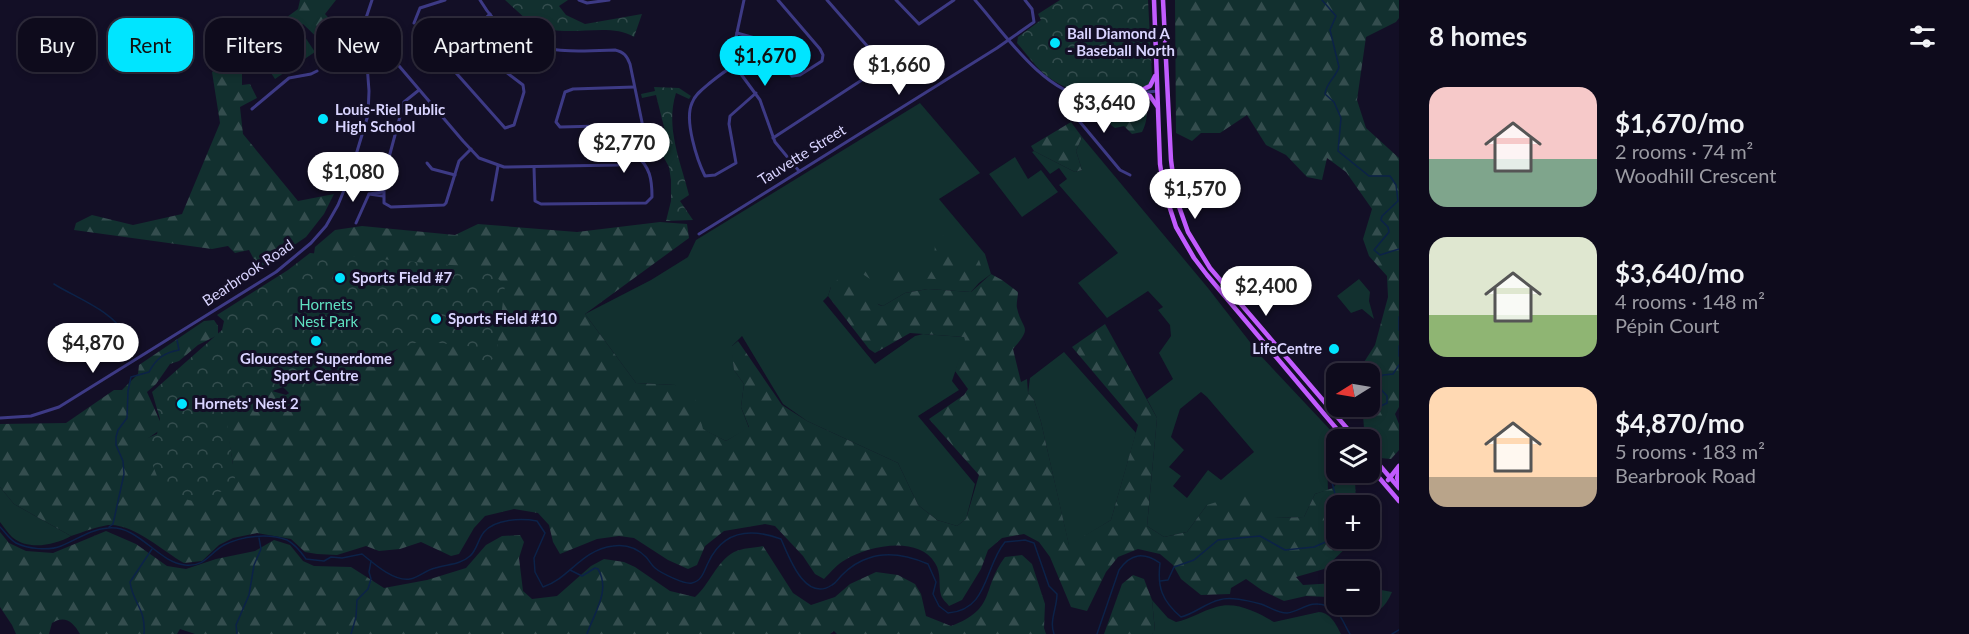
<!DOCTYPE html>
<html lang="en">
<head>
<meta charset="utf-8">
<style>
	:root { --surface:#0e0b1c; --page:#1c1929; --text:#f1f3f6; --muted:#9b9ba3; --line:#2e2b3b; --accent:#00e5ff }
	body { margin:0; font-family:Lato,sans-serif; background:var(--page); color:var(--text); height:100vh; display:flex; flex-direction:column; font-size:22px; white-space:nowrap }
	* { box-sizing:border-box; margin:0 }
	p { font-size:20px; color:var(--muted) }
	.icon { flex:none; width:33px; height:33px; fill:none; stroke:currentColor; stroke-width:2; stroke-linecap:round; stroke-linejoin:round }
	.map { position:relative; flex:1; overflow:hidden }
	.side { display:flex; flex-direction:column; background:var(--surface); width:570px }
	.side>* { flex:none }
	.hud { position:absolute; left:18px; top:18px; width:570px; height:54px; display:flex; gap:12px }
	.needle { width:39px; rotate:259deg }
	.buttons { position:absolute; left:1326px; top:363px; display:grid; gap:12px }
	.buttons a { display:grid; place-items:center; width:54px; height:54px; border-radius:12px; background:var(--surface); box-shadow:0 3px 9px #0003,0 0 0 2px var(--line); font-size:30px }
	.price { position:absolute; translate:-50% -51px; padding:0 14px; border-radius:21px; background:#fff; color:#222; font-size:20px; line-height:39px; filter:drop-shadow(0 2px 3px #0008) }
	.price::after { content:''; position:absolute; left:50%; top:36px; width:18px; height:14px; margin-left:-9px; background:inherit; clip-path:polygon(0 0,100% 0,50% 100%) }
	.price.current { background:var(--accent); color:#111 }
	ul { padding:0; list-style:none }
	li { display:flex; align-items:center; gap:18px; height:150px; padding:0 30px }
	li span { display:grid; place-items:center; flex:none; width:168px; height:120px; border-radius:18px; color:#555 }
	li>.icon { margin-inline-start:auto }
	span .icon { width:72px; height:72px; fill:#fffc; stroke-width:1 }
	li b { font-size:26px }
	h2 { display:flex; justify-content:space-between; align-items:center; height:72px; padding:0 30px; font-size:26px }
	.pill { padding:0 21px; border-radius:18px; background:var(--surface); box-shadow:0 3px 9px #0003,0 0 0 2px var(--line); font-size:21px; line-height:54px }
	.pill.current { background:var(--accent); color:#111 }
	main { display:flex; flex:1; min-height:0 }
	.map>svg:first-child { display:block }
</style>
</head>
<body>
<main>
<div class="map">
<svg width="1399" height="634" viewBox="0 0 1399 634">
	<defs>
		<pattern id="forest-firs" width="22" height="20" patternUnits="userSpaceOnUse" patternTransform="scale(1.5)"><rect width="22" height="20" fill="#12302f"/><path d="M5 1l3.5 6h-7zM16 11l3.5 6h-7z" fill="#344d4e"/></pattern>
		<pattern id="park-crowns" width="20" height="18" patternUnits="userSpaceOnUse" patternTransform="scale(1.5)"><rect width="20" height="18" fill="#12302f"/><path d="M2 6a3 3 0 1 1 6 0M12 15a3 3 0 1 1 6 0" fill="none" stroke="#344d4e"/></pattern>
	</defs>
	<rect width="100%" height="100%" fill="#130f26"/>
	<!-- grass -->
	<g fill="#12302f" fill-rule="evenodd">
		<path d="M301,31L315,52L275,79L261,58Z"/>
		<path d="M920,103L980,173L939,199L985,254L991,274L979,283L971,292L928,289L905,293L883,306L831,287L828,296L823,301L875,364L915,336L923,334L964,337L966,340L952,381L959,390L918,416L975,484L966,519L957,526L937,520L918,505L898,463L807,421L783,404L742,336L732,346L734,370L744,384L741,407L749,428L726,441L702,429L675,385L636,383L585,314L651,280L688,257L696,240Z"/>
		<path d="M1082,137L1208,288L1260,355L1336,436L1327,457L1328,490L1315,494L1304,517L1275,518L1207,505L1187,532L1164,537L1147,526L1157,418L1147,399L1173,379L1159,353L1171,336L1170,325L1158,310L1163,307L1148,291L1107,318L1078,283L1118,253L1059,185L1067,179L1059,168L1050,174L1032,152L1034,151L1075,172L1082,170L1076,151ZM1201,392L1207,397L1254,452L1221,480L1208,470L1187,498L1173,486L1181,476L1169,467L1184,450L1171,437L1180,409Z"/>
		<path d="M1015,157L1028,179L1041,170L1058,192L1022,217L989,174Z"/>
		<path d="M1359,279L1370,292L1369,301L1374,319L1362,309L1351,313L1337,296Z"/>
		<path d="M1064,352L1136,433L1111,520L1069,546L1041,422L1034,400L1028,393L1030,378Z"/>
		<path d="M0,487L14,504L71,536C55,545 28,551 12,537C8,533 4,527 0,522Z"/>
		<path d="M1152,600L1168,618L1176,622C1190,619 1202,611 1216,607C1236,601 1257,612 1274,622L1319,612C1331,613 1336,624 1341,634H1152L1155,631Z"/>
	</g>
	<!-- forest -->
	<g fill="url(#forest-firs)">
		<path d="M300,0H336L325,14L337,27L343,46L329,49L303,24L242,67V85L250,84L257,98L240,107L243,134L298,201L334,194L324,214L306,237L259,269L249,250L235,253L228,246L212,249L74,230L76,223L92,215L133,225L182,214L220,123L212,72L298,9Z"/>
		<path d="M1175,0H1399V18L1396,22L1366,37L1357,100L1366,128L1399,158V407L1395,414L1399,424V450L1391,459L1380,458L1370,447V440L1365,439L1363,416L1353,407L1370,406V374L1357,373L1375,345L1388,297L1387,276L1369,256L1363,239L1372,209L1346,172L1327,158L1322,180L1307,177L1286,155L1266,145L1247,115L1220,133H1201L1192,141L1176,133Z"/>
		<path d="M1139,100L1146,102C1148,111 1147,123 1142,132L1132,134L1124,126L1115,128L1111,125L1110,121L1103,116L1099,104L1110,112L1119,105Z"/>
		<path d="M1071,122L1082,137L1076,151L1082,170L1075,172L1034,151L1031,146Z"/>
		<path d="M660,222L687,224L689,238L585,314L636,383L675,385L694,395L703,429L726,441L749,427L741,407L744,384L734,370L731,347L738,341L782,405L807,421L898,463L918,505L937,520L957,526L966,519L979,475L929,419L964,395L968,389L955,371L965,340L964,337L910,333L875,353L869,349L828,296L831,287L839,278H851L879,305L883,306L905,293L928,289L971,292L991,274L1002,280L1018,292C1018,297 1016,304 1017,308C1022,331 1034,325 1013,349L1021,382L1027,379L1028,393L1034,400L1041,422L1069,545L1111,520L1138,425L1072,347L1105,324L1157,418L1147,526L1164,537L1187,532L1207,505L1239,495L1267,497L1275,518L1304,517L1315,494L1333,488L1346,473L1355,479L1356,505L1336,506V538L1355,539L1324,569L1296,577L1303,585L1336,583V603L1328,597L1306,596L1284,601L1263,591L1246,579L1231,588L1230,594L1201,595L1181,579L1173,565L1160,554L1138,549L1118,557L1106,572L1087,611L1071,607L1050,557L1039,542L1024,534L1002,538L988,550L981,569L962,600L949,606C947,603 942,599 941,595C938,585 942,574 935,563C918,535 868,546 845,560C837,564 831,572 824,579L815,574L803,556L775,526L765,524L724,531L705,546L697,565L688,569L668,560L634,538L619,536L597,539L560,554L553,542L549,525L538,513L514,509L485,516L474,528L459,554L451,556L421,542L400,549L379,551L366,546L337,555L317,554L305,552L291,539L257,533L233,538L219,545L202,561L184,563C163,551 133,523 108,525C96,527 83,532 71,536L14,504L0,487V424L66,423L114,390H122L138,374L139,365L204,321L214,320L218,326V335L198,345L179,361L170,364L156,384L147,392L163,428L144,441L211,491L233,464L225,418L265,389L286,395L311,380L357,347L390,356L408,340L313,260L315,247L335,230L362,226L455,235L478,224L577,232Z"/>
		<path d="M941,235L949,238L956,256L979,260L982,269L981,275C960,289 947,277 925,279C916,279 907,283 897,284C883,286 862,278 856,266L858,257L880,272L915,270L934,257L935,245Z"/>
		<path d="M106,531L136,544L167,566L186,569L216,559L255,551L274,540L290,545L303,561L314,566L351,567L384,588L427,580L466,568L486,545L502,536L520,535L524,542L519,558L523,591L532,599L557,596L591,566L604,559L624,562L635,567L670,591L695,597C710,584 716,562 734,552C742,548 754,548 763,546L793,593L811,605L835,597L850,584L876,572L898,575L915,584L921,594L926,616L951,626C997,609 981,589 1005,557L1022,555L1032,564L1045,604L1044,628L1046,634H837L834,631L830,634H195L180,629L177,634H80C73,622 65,615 52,623L49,634H16L12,625L0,607V532L9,543L26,551L53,553Z"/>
		<path d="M1133,575L1144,579L1152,600L1155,632L1152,634H1104L1122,584Z"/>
		<path d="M1370,588L1392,592C1381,619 1360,621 1338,605L1370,604Z"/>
	</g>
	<!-- park -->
	<g fill="url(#park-crowns)">
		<path d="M505,0H568L559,6L566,15L585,24L642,14L634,37C606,20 563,42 530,22L522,35L519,33L527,20Z"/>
		<path d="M1060,0H1148L1152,75L1151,83L1146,86C1112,92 1078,100 1048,77C1036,68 1027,54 1017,43L1018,37L1041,20L1038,14Z"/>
		<path d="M654,87L679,88L691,96L689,99L676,93C665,128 681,162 689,195L680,201L693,220L666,221L671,201V180L669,167L663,156L665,131L656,95L642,98L641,94L655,91Z"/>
		<path d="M310,253L486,268L505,285L496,357L481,366L476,347L421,341L318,377L291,395L283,387L254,398L227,424L236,485L197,502L164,494L143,440L157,434L160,419L152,392L222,330L224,321L217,315L288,270Z"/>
	</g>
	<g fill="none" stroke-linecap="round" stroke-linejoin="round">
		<!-- stream -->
		<g stroke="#0c2248" stroke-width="1.5">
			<path d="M1322,0L1336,16L1330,30L1339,67C1336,77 1326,83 1325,94L1334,102L1341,118L1338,151L1369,176H1390L1396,185L1398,201L1382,216L1381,220L1388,227L1389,232L1374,250L1380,255L1399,249"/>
			<path d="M54,284C74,297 116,312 125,336C127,341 127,349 128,354"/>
			<path d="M1399,317V330"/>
			<path d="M1399,346V356"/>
			<path d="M1370,403L1381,406L1387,403V396L1375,383L1383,375L1393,374L1399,365"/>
			<path d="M1359,417L1364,406"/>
			<path d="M1335,454L1336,464"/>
			<path d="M0,527C5,532 10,540 16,543C28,549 49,551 61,546C76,540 91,529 108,528C139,525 157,562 185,565C206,567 209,553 224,545C242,536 268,533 287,540C295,544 301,552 306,559L324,561L331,557L342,558L362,554C373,563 394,582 410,579C418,578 426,570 435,568C447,564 460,565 470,556C477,550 478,539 484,532C495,519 521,518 537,521L545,533L534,558L535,572L543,587C570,578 581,550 613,546C626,544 637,548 646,557C649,560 651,565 655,568C661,573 685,585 692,583C702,581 704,571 708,563C723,530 751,528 781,539C789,557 805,603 832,585C836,583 839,578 842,575C849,568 859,561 869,558C889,551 909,556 928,564L936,582L933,594L939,606L948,613C989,610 984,567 1005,542L1025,540L1034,543L1049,586L1057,594C1057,608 1049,621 1054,634"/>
			<path d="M109,527L113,524L124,474L123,461L116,445V437L118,430L127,418L128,391L131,377L149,372C156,359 163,353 179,350L177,340"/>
			<path d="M570,570L582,576L595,568L598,569C611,591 594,613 587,634"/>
			<path d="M1160,581L1168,580L1174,567L1194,560L1218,540L1260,536L1285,550L1314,547L1328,541L1332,534L1330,518L1336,498L1332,482L1339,472"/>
			<path d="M144,634C146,608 133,604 130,582L152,549"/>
			<path d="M237,634L236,625L249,595L254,565L261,549L259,538"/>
			<path d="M351,634L356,617L357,600L368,589L371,579L369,572L371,561"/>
			<path d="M1097,634L1119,570C1131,553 1144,552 1160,563C1157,587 1162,601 1181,617C1194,614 1206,603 1219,600C1230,596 1249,601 1261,604C1270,607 1277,613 1287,613C1300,612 1310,599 1327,606C1341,611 1343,623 1350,634"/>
			<path d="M1392,634L1399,630"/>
		</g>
		<!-- minor -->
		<g stroke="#3d3a85" stroke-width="3">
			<path d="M579,0L587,3L609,0"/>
			<path d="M744,0L733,51L735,66L760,100L775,142L799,171"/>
			<path d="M896,0L919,24L954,0"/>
			<path d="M975,0C1004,33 1044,93 1088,97C1110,99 1135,93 1157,91"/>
			<path d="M490,14L445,55L449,65L505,128L514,125L524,92L523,85L506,72L500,61L503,54L517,37"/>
			<path d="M414,23L420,8L445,0"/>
			<path d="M737,33L762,40L792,76L800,75L822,61L823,55L820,49L778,0"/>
			<path d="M366,51L380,50L388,53L463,141L479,158L504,167L618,165L636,155L641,149L644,132L630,64C627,56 624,52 615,50C558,52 513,56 480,0"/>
			<path d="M735,66C725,70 719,76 711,82C704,88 695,94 692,103C684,120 697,160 705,176L715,175L736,163L729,124L730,116L756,93"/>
			<path d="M634,87L573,89L565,92L556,122L560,127L642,125"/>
			<path d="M419,90L404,102L402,109L384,176V203L391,207L444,205L446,203L459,161L471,149"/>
			<path d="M1075,95L1073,104L1075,116L1120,170L1130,175"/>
			<path d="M252,109L289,78L311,74L317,71"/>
			<path d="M773,138L871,74C879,69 878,63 875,55L827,0"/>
			<path d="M427,163L432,169L455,175"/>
			<path d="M534,167L535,201L541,204L646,203L652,197C652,179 650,167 636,155"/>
			<path d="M383,196L369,194L383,192"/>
			<path d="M492,200L498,166"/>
			<path d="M356,223L369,194"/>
			<path d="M699,234L997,48L1034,22L1032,9L1025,0"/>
			<path d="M0,418L31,416L59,407L276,272L311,243L326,226L338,205L349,178L368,115L369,91L364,24L372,0"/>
		</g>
		<!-- major -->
		<g stroke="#c25bff" stroke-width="4.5">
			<path d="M1154,0L1160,164L1164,190L1176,227L1194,258L1207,275L1346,440"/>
			<path d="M1163,0L1171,160L1176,198L1188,232L1210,268L1357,440"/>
			<path d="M1136,93L1150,86L1155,76"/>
			<path d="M1140,93L1150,96L1157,106"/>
			<path d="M1370,454L1399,488"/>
			<path d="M1370,467L1399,501"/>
			<path d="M1399,470L1397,478L1399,483"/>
			<path d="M1388,480L1399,466"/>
		</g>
	</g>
	<!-- markers -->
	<g fill="#00e5ff" stroke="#130f26" stroke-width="2">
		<circle cx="1055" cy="43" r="6"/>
		<circle cx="323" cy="119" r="6"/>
		<circle cx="340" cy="278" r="6"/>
		<circle cx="436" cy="319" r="6"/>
		<circle cx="316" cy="341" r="6"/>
		<circle cx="1334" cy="349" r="6"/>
		<circle cx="182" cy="404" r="6"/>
	</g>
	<g text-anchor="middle" stroke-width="6" stroke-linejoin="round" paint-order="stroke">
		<!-- poi labels -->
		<g font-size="15" font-weight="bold" fill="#d9d4ff" stroke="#130f26" text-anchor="start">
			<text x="1067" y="39">Ball Diamond A<tspan x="1067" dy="17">- Baseball North</tspan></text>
			<text x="335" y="115">Louis-Riel Public<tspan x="335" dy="17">High School</tspan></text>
			<text x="352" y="283">Sports Field #7</text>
			<text x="448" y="324">Sports Field #10</text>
			<text x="1322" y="354" text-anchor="end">LifeCentre</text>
			<text x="316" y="364" text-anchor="middle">Gloucester Superdome<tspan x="316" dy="17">Sport Centre</tspan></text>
			<text x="194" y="409">Hornets' Nest 2</text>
		</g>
		<!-- street labels -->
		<g font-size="15" fill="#d9d4ff" stroke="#130f26">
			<text transform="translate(802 155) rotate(-32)" y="5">Tauvette Street</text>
			<text transform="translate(248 273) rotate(-34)" y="5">Bearbrook Road</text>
		</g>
		<!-- park labels -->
		<g font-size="15" fill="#5fe0c0" stroke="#130f26">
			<text x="326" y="310">Hornets<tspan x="326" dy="17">Nest Park</tspan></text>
		</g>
	</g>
</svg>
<div class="buttons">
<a><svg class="needle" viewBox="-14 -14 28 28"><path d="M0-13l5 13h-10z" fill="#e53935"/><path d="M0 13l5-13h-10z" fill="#9b9ba3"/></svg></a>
<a><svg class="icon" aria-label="layers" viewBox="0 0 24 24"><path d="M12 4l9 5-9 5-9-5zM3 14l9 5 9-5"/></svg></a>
<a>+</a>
<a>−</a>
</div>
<b class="price current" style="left:765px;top:87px">$1,670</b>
<b class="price" style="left:899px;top:96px">$1,660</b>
<b class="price" style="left:1104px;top:134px">$3,640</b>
<b class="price" style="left:624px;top:174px">$2,770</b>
<b class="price" style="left:353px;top:203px">$1,080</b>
<b class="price" style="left:1195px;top:220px">$1,570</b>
<b class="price" style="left:1266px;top:317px">$2,400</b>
<b class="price" style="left:93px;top:374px">$4,870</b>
<div class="hud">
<a class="pill">Buy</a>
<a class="pill current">Rent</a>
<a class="pill">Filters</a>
<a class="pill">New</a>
<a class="pill">Apartment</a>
</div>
</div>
<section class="side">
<h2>8 homes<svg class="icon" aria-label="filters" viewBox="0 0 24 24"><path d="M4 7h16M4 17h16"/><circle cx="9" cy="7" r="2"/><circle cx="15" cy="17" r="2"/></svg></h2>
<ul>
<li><span style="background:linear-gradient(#f6c9c9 60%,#7fa58c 0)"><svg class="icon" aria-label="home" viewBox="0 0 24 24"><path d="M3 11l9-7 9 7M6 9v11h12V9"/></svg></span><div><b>$1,670/mo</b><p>2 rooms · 74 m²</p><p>Woodhill Crescent</p></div></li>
<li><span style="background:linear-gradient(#dfe7d0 65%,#8fb573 0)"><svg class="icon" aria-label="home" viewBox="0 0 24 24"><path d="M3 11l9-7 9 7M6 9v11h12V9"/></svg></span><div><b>$3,640/mo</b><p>4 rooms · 148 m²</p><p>Pépin Court</p></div></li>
<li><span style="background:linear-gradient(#ffd9b3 75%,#b9a48a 0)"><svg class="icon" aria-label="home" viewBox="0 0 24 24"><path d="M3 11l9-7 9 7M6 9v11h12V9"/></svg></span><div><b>$4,870/mo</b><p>5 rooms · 183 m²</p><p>Bearbrook Road</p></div></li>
</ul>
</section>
</main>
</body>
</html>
